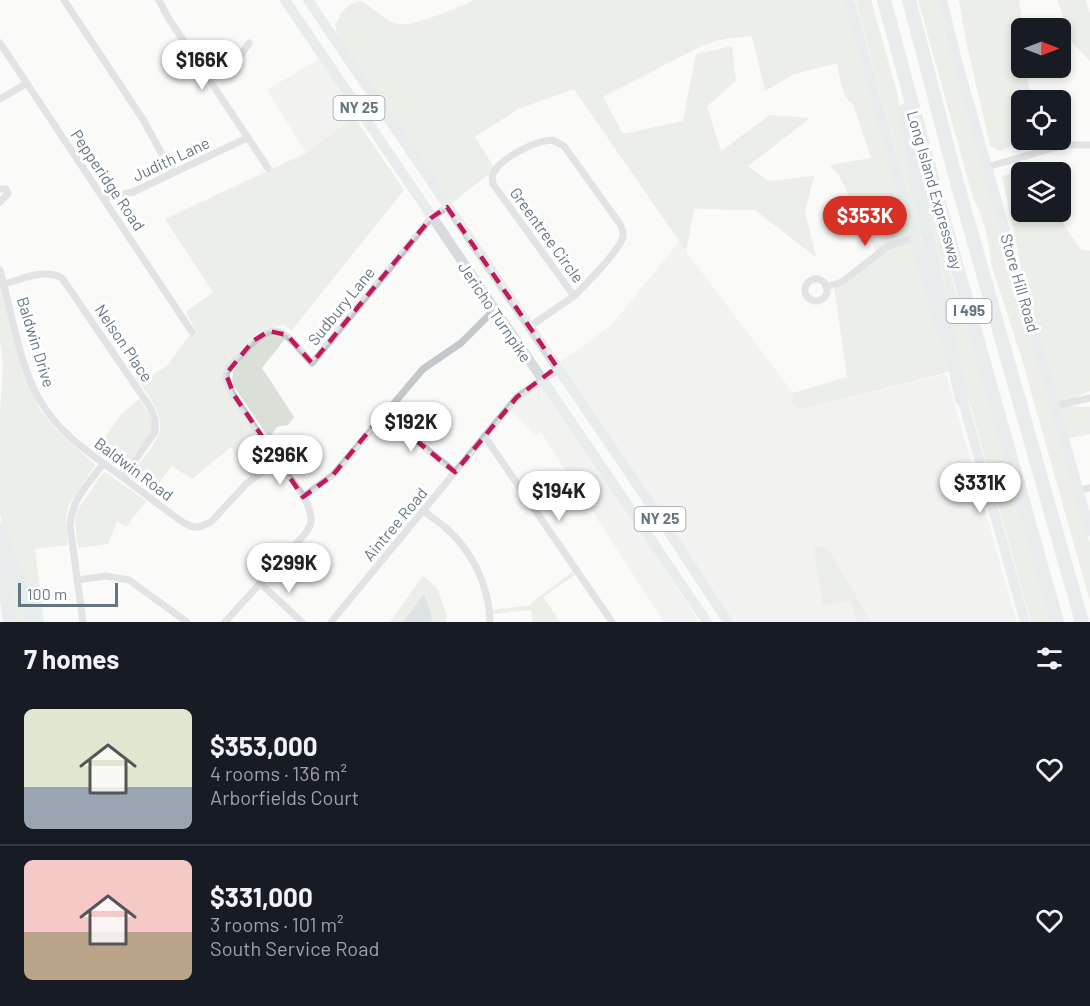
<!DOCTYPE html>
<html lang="en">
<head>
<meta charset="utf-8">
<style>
	:root { --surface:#171b24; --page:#242831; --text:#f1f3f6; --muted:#9ea1a6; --line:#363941; --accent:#d93025 }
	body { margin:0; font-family:Barlow,sans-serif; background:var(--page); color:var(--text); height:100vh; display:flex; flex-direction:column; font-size:22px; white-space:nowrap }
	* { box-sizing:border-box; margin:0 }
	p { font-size:20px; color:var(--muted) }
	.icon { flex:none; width:33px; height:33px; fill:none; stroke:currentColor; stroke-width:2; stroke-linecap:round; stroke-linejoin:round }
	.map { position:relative; height:622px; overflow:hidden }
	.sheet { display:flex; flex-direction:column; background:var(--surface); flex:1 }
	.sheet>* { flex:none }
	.needle { width:39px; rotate:90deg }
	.buttons { position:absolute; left:1011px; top:18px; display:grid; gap:12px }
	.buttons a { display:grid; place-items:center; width:60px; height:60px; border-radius:9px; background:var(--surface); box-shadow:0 3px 9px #0003; font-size:30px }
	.scale { position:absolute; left:18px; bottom:15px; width:100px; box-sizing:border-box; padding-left:6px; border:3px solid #657683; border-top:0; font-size:16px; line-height:21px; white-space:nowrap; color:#657683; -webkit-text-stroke:4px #fff; paint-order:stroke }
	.price { position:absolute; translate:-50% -51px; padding:0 14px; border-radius:21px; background:#fff; color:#222; font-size:20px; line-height:39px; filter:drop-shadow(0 2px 3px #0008) }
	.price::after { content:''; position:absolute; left:50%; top:36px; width:18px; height:14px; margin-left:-9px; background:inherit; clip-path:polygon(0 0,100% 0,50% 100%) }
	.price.on { background:var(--accent); color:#fff }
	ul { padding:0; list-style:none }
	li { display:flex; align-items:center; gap:18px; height:150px; padding:0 24px }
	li+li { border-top:2px solid var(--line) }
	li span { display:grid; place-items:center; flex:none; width:168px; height:120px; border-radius:9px; color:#555 }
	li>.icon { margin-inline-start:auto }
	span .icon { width:72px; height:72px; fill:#fffc; stroke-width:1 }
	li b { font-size:26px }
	h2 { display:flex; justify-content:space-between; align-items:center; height:72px; padding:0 24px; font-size:26px }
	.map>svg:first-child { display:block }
</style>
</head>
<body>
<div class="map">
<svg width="1090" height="622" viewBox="0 0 1090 622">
	<rect width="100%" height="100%" fill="#fafaf8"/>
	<!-- built -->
	<g fill="#e8e9e9">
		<path d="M320,58L358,114L306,153L267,90Z"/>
		<path d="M679,242L793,393L792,400L797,408L804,409L946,374L1017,622H724L555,365L584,346L613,323Z"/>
		<path d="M543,381L699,622H664L541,432L536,435L508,408Z"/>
	</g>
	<!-- green -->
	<g fill="#dadfd7">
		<path d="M474,0H849L953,371L803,409L797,408L792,403L793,393L847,377L834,285L877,254L839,175L830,165L871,158L853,104C841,97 840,76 837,63L794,74L765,91L752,36L724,39L703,45L603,97L623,134L683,121L696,54L732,46L736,81L707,106L721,151L770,115L810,118L748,166L769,181L814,176L805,211L816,257L755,210L694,209L686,251L574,89L518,109L475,137L495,169L447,207L341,49L335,25C342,12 346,4 361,1C372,8 385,20 397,24C412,28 459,7 474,0Z"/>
		<path d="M855,0H871L897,92L923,237L920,238Z"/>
		<path d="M918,0H937L945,35L1090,543V601L1021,356L991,263C990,242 983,216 973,198Z"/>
		<path d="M959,0H1019L1023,28L1022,68H1025L1032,100H1022V140H1024L1001,151L990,146L964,31Z"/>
		<path d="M1057,0H1086L1090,14V61C1085,55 1075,47 1073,43C1067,35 1063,12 1057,0Z"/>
		<path d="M354,117L404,190L291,331L285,325C253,326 244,347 225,368L223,375L224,385L269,457L266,465L250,476L231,447L192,479L172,466L151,493L132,477L133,472C164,430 172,430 140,383L168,365L190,335L196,330L186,312L213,292L165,219L306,153Z"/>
		<path d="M1054,164L1056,172H1022V212H1060L1061,203L1064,225L1080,249L1090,251V391L1057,406L1090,407V434L1065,439L1037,343L1002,176Z"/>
		<path d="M927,191L929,194L936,225L979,370L1050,622H1031L961,372Z"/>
		<path d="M0,280L27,377L40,410L56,429L95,465L68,506L66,521L68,545L35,549L44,622H39L5,536L0,514V416L3,365L0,341Z"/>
		<path d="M270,334L281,335L285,339L262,368L294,417L288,425L277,427L269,438L233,385C228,363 255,345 270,334Z"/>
		<path d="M139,399C146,409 153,417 152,430L125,467L119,469L96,451L121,414Z"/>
		<path d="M105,472L146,501L126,527L117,521L108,544L78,548L75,519L77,511L102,474Z"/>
		<path d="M814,547H827L871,622H856L851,601L823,605Z"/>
		<path d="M10,566L31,622H15Z"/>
		<path d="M572,572L575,575L543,597L560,622H532L531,610L491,614V610L531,605V603Z"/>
		<path d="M423,576L437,588L447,615L446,622H390Z"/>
	</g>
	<!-- water -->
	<path fill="#bbc7cb" d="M424,594L432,617L431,622H403Z"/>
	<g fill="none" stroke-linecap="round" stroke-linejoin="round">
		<!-- minor -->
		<g stroke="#c3c8cc" stroke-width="7">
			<path d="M64,0L144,121L172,173"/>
			<path d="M159,0L167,16L268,168"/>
			<path d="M0,43L192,332"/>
			<path d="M210,79L237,61L249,43"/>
			<path d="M0,99L27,83"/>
			<path d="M552,140L564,146L620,224C622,228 624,232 623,237C618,253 586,284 574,296L493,184L492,176C498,159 534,141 552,140Z"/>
			<path d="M987,167L1064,145H1090"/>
			<path d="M0,189H6L8,194L0,202"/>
			<path d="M104,198L133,192L247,138"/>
			<path d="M0,270C11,309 20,369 41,402C61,436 94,456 125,479C145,494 164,509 184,523L193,527H199L211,522L246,484L277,461"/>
			<circle cx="816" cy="290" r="11"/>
			<path d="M4,284C23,279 44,268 62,278L150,407L155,419V432L123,477"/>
			<path d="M826,287L842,282L887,247L915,237"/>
			<path d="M529,327L574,296"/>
			<path d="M1055,406L1090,398"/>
			<path d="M383,414L455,472"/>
			<path d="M485,437L612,622"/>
			<path d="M1079,490L1090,488"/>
			<path d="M303,497L333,475L423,369L461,343L494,310"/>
			<path d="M424,511C431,517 439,522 446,528C473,552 489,586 490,622"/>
			<path d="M77,580L106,576L129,580L187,622"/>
			<path d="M260,583L302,622"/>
			<path d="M83,622L70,526C71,500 88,484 103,464"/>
			<path d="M225,622L305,534C308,529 312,525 311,518C309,497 290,479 278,463C265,444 253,424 240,405C235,397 226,386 226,376C227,367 236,360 242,354C277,315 283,331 312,363L431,218L447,207"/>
			<path d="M331,622L517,397L558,370"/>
		</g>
		<!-- secondary -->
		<g stroke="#d6dbdf" stroke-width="10">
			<path d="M849,0L940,328"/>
			<path d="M942,0L956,57L1090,531"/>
			<path d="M960,391L1025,622"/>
		</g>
		<!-- primary -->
		<g stroke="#d6dbdf" stroke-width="10">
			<path d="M285,0L707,622"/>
			<path d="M308,0L665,526L728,622"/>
		</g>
		<!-- motorway -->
		<g stroke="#d6dbdf" stroke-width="14">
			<path d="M884,0L935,189L1057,622"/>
			<path d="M909,0L956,179L1082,622"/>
			<path d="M905,111L937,285L962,399"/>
			<path d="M0,530L11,564L28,601L34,622"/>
			<path d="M1,556L10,622"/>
		</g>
	</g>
	<!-- marked area -->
	<path d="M0 0H1090V622H0ZM447,207L557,367L517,397L455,472L383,414L333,475L303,497L234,395L226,374L253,341L269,331L287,335L312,363L431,218Z" fill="#fafaf8" fill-opacity=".55" fill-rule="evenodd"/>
	<path fill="none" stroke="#c2185b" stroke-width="4.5" stroke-dasharray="12 8" stroke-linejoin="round" d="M447,207L557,367L517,397L455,472L383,414L333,475L303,497L234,395L226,374L253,341L269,331L287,335L312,363L431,218Z"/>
	<g text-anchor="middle" stroke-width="6" stroke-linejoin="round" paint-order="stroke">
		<!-- shield labels -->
		<g fill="#fff" stroke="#939fa8" stroke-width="1.5">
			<rect x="333.5" y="96" width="51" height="24" rx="4.5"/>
			<rect x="946.5" y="299" width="45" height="24" rx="4.5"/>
			<rect x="634.5" y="507" width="51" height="24" rx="4.5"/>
		</g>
		<g font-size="15" font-weight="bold" fill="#657683">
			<text x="359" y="113">NY 25</text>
			<text x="969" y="316">I 495</text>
			<text x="660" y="524">NY 25</text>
		</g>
		<!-- street labels -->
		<g font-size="16" fill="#657683" stroke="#fff">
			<text transform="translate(171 159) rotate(-25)" y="6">Judith Lane</text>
			<text transform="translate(108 180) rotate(56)" y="6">Pepperidge Road</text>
			<text transform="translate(935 190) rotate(74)" y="6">Long Island Expressway</text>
			<text transform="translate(547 235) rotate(54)" y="6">Greentree Circle</text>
			<text transform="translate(1020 283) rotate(74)" y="6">Store Hill Road</text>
			<text transform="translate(341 306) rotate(-51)" y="6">Sudbury Lane</text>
			<text transform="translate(495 312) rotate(56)" y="6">Jericho Turnpike</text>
			<text transform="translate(36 342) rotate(73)" y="6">Baldwin Drive</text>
			<text transform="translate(124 343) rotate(56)" y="6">Nelson Place</text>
			<text transform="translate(134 469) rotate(37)" y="6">Baldwin Road</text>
			<text transform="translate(395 524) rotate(-50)" y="6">Aintree Road</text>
		</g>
	</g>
</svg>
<div class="buttons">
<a><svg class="needle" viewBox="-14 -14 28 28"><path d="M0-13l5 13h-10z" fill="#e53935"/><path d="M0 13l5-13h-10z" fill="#9ea1a6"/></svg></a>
<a><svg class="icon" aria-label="locate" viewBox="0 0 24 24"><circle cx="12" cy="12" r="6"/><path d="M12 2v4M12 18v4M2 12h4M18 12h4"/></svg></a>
<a><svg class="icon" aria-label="layers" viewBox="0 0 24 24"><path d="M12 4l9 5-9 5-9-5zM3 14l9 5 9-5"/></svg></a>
</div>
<div class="scale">100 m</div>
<b class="price" style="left:202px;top:91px">$166K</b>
<b class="price on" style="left:865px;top:247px">$353K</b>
<b class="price" style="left:411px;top:453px">$192K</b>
<b class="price" style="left:280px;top:486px">$296K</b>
<b class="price" style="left:980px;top:514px">$331K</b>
<b class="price" style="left:559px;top:522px">$194K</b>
<b class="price" style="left:289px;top:594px">$299K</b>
</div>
<section class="sheet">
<h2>7 homes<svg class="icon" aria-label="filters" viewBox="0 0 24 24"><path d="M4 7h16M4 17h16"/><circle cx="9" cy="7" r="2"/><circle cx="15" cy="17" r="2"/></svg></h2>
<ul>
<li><span style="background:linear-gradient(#dfe7d0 65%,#9aa5b1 0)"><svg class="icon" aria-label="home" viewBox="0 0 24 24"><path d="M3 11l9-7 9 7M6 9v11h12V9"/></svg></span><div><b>$353,000</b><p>4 rooms · 136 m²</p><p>Arborfields Court</p></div><svg class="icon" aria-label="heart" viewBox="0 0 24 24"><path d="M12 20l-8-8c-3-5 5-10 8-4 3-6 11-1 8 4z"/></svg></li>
<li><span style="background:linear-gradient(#f6c9c9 60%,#b9a48a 0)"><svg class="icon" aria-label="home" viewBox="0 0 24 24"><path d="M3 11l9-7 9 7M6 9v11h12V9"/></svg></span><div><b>$331,000</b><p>3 rooms · 101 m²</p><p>South Service Road</p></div><svg class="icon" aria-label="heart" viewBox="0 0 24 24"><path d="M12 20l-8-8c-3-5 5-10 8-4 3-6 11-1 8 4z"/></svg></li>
</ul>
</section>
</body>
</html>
